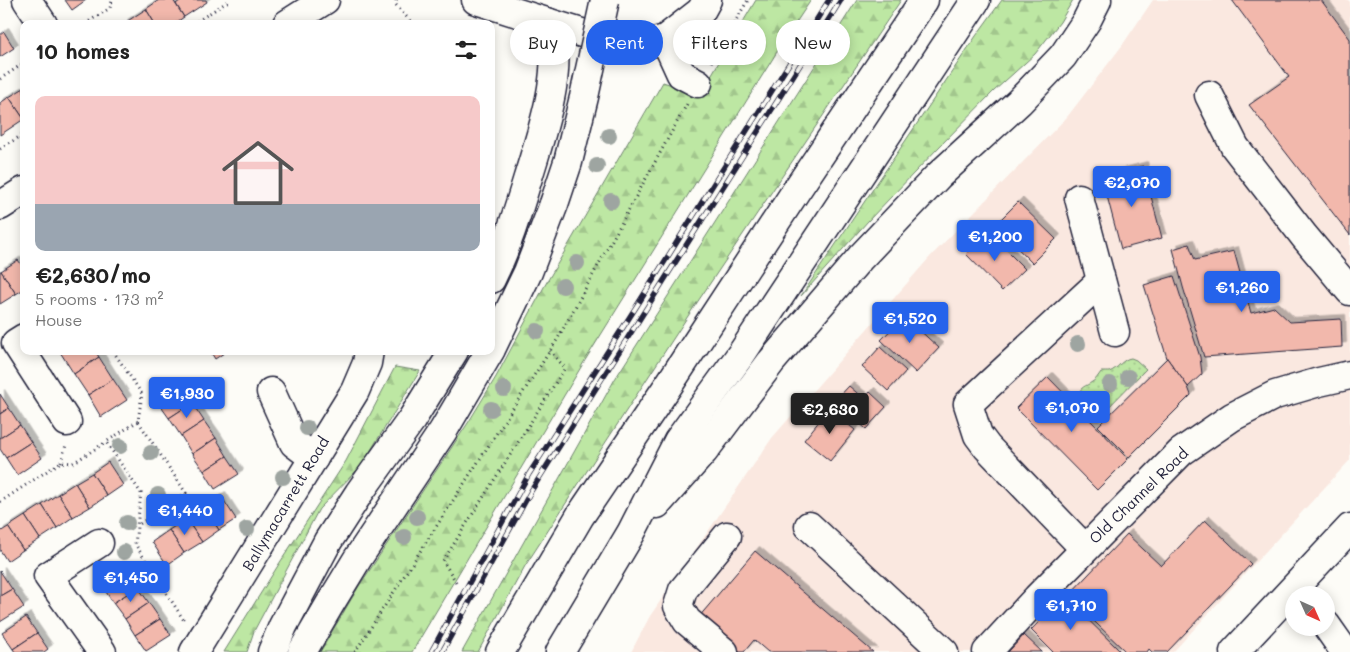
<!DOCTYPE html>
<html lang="en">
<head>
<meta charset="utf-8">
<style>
	:root { --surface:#fff; --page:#f6f6f6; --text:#222; --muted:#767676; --accent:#2563eb }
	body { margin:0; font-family:Mali,sans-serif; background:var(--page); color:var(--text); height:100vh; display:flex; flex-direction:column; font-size:19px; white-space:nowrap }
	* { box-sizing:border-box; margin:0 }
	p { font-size:16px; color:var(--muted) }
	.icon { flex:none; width:28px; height:28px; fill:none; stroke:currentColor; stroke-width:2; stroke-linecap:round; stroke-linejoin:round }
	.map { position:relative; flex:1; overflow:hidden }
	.details { position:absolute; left:20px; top:20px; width:475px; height:335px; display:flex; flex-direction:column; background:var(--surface); border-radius:10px; box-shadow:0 2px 12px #0003 }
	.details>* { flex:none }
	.hud { position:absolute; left:510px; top:20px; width:475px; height:45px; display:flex; gap:10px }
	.needle { width:32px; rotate:135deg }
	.controls { position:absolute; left:1285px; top:586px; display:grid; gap:10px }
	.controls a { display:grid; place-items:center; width:50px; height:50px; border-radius:50%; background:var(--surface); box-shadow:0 2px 12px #0003; font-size:25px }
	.price { position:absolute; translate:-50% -42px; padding:0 11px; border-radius:5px; background:var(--accent); color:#fff; font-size:16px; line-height:32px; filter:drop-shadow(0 1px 2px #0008) }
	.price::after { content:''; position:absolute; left:50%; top:30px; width:15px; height:11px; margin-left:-8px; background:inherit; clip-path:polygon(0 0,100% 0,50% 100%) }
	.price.on { background:#222; color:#fff }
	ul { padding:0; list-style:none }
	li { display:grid; align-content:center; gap:10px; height:265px; padding:0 15px }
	li span { display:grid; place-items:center; height:155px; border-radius:10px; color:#555 }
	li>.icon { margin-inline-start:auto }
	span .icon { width:90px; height:90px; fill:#fffc; stroke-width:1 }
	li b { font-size:21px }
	h2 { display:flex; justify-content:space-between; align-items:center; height:60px; padding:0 15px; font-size:21px }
	.tag { padding:0 18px; border-radius:22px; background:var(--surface); box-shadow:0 2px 12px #0003; font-size:18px; line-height:45px }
	.tag.on { background:var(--accent); color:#fff }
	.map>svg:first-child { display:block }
</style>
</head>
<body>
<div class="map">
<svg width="1350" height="652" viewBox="0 0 1350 652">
	<defs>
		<pattern id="grass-dots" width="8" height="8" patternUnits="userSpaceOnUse" patternTransform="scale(1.25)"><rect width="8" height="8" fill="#bde7a3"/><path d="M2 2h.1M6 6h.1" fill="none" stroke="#a2c68d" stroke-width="1.8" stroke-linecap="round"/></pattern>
		<pattern id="forest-firs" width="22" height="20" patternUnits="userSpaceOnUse" patternTransform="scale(1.25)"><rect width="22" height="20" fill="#bde7a3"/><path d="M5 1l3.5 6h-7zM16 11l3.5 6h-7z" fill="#a2c68d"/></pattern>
		<filter id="shadow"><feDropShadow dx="4.5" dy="-4.5" stdDeviation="0" flood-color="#0004"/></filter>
	</defs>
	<rect width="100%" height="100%" fill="#fdfcf7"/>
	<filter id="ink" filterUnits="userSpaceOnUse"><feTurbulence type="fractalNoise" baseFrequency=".02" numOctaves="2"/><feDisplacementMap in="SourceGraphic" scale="10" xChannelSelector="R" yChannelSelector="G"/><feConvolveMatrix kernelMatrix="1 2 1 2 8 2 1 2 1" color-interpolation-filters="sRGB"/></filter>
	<g filter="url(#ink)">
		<!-- built -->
		<path fill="#fae8e0" d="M1153,0H1348L1350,2V460L1173,652H631L650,616L772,438L929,258L1067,117L1121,47Z"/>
		<!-- grass -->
		<path fill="url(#grass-dots)" stroke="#70846f" d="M1131,358L1136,360L1146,369L1100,416L1079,394C1081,386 1085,387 1092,382C1096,380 1098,376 1101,372C1104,372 1107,372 1109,372C1118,369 1122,359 1131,358Z"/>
		<!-- forest -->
		<g fill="url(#forest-firs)" stroke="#70846f">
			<path d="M756,0H811L785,39L584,362L412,652H320L359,586L468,423L496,377L544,287L663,82L700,94Z"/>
			<path d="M857,0H901L688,316L525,566L478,652H462L615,379Z"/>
			<path d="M1002,0H1073L1060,22L1035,54L994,91L939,147L868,221L801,296L976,36Z"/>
			<path d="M395,367L420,371L361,466L319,509L254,631L247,652H224L279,564L346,461Z"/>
		</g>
		<!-- building -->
		<g fill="#f2b8ac" stroke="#22223b" filter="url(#shadow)">
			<path d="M65,0H86L72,10Z"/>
			<path d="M159,0H173L184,17L174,24H155L146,9Z"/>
			<path d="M181,0H206L207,2L184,17L176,4Z"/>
			<path d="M1232,0H1321L1350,39V235L1249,105L1289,77Z"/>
			<path d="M146,9L155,24H123Z"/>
			<path d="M4,32L14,48L0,57V35Z"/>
			<path d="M24,88V119L9,97Z"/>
			<path d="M9,97L24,119L0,135V103Z"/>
			<path d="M1143,166L1162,238L1121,249L1102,177Z"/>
			<path d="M1018,202L1056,239L1032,263L995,225Z"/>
			<path d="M988,232L1025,269L1002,291L966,254Z"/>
			<path d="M1189,244L1195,260L1234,251L1251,313L1274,307L1290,322L1341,319L1342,347L1204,357L1183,287L1173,249Z"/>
			<path d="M18,260L24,268V289L16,294L1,271Z"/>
			<path d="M0,271H1L16,294L0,304Z"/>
			<path d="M1174,276L1200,357L1202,374L1188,387L1167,358L1144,285Z"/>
			<path d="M904,316L939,348L916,373L881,340Z"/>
			<path d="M880,347L906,371L888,391L862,367Z"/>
			<path d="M61,351H95L99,357L74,374L60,352Z"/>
			<path d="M210,351H227L215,359Z"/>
			<path d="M99,357L113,379L88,395L74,374Z"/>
			<path d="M1167,358L1188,387L1191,395L1129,457L1098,426Z"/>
			<path d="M1048,377L1128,459L1097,490L1016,408Z"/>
			<path d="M113,379L127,400L101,417L88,395Z"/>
			<path d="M181,385L192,403L169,418L157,401Z"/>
			<path d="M849,386L864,399L870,392L886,407L866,429L835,401Z"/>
			<path d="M0,394L9,408L0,414Z"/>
			<path d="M192,403L204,421L181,436L169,418Z"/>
			<path d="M9,408L20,425L0,438V414Z"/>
			<path d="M829,409L855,430L830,461L804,440Z"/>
			<path d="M204,421L216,438L192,454L181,436Z"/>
			<path d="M20,425L31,442L6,458L0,449V438Z"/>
			<path d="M216,438L227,456L204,471L192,454Z"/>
			<path d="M31,442L42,458L17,475L6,458Z"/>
			<path d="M227,456L239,474L215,489L204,471Z"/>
			<path d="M108,462L123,485L107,496L92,473Z"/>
			<path d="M92,473L107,496L90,507L75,483Z"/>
			<path d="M75,483L90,507L73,517L58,494Z"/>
			<path d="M58,494L73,517L57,528L42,505Z"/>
			<path d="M221,496L236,519L219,530L204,507Z"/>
			<path d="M42,505L57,528L40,539L25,516Z"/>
			<path d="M204,507L219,530L202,542L186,519Z"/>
			<path d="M25,516L40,539L23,550L8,527Z"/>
			<path d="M186,519L202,542L184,553L169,530Z"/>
			<path d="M1205,520L1251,564L1167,652H1152L1149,649L1147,652H1126L1068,596L1127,534L1161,566Z"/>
			<path d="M8,527L23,550L7,561L0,550V532Z"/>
			<path d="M169,530L184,553L167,565L152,542Z"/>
			<path d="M755,551L873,652H768L754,640L744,652H739L698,618Z"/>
			<path d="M0,571L12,589L0,596Z"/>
			<path d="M127,571L138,587L113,603L103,587Z"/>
			<path d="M138,587L149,603L125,619L113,603Z"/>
			<path d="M12,589L24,607L0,622V596Z"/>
			<path d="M1064,596L1121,652H1053L1031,630Z"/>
			<path d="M149,603L160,619L135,635L125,619Z"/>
			<path d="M26,617L37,633L13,649L2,633Z"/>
			<path d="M160,619L171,635L146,651L135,635Z"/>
			<path d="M37,633L48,649L44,652H15L13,649Z"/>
			<path d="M1024,635L1042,652H1008Z"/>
		</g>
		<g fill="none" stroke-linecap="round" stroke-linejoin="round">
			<defs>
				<g id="minor">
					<path d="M27,0L43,24"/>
					<path d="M665,39L681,74L698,83"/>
					<path d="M1209,95L1235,147L1304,236L1350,291"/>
					<path d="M1079,198L1115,332"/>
					<path d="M24,338L16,343L67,422"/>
					<path d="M271,392L294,443L314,458"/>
					<path d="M809,526L944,652"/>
					<path d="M99,543L48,576L102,652"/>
					<path d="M1085,549L987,447L978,435L968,404L1101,281"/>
					<path d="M1326,625L1345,652"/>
					<path d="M194,652L355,391L367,363L369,351"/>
					<path d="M724,652L687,621L678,606L683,590L727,536"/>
					<path d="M987,652L1037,598L1181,452L1232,417L1275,395L1319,382L1350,375"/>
					<path d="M1234,652L1350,528"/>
				</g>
				<g id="major">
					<path d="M476,0L617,44L643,45L665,39L701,11L707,0"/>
					<path d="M287,24L325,0"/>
					<path d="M0,206L24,191"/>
				</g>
				<g id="highway">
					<path d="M491,279C508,245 519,207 530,171C542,131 567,61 547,22"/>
					<path d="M491,349L528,272L554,204"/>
					<path d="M657,504L704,451L771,362L861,257L938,176L1019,102L1063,56L1087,20L1097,0"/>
					<path d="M272,652L283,626L328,541L359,493L412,419L454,351"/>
					<path d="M302,652L330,604L358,558L443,431L490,351"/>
					<path d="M500,652L580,516L670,383L796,191L924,0"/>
					<path d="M560,652L631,533L678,441L742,353L976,0"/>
				</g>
			</defs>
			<!-- minor casing -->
			<use href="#minor" stroke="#22223b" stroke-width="31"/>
			<!-- major casing -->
			<use href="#major" stroke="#22223b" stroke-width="31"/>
			<!-- highway casing -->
			<use href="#highway" stroke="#22223b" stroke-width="31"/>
			<!-- path -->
			<g stroke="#22223b" stroke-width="3" stroke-dasharray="1 4" stroke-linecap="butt">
				<path d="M396,0V5L413,24"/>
				<path d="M85,24L110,8L112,1L113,0"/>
				<path d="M193,24L230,0"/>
				<path d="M711,62L748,0"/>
				<path d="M0,79L24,63"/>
				<path d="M0,149L24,134"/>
				<path d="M113,351L142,394L138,421L186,493L138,525"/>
				<path d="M138,421L106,442L141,493L135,544L185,622"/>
				<path d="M61,462L66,445"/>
				<path d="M0,502L61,462L73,463L106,442"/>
				<path d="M456,582L443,561L565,368L550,351"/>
				<path d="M355,652L557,340L687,104"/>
			</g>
			<!-- minor -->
			<use href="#minor" stroke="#fdfcf7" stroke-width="28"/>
			<!-- major -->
			<use href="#major" stroke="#fdfcf7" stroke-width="28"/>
			<!-- highway -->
			<use href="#highway" stroke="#fdfcf7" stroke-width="28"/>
			<defs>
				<g id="rail">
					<path d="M431,652L529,474L638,304L829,0"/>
					<path d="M442,652L531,491L841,0"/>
				</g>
			</defs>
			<!-- rail casing -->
			<use href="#rail" stroke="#22223b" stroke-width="5.5"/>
			<!-- rail -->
			<use href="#rail" stroke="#fdfcf7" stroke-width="4" stroke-dasharray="11" stroke-linecap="butt"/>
			<defs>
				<path id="highway-bridge" d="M554,204L568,162L584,97L605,0"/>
			</defs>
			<!-- highway-bridge casing -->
			<use href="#highway-bridge" stroke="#22223b" stroke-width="31" stroke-linecap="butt"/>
			<!-- highway-bridge -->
			<use href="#highway-bridge" stroke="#fdfcf7" stroke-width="28"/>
		</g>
		<!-- trees -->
		<g fill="#9ea5a1">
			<circle cx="609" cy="136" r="8"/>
			<circle cx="597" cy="166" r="8"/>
			<circle cx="611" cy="201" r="8"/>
			<circle cx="577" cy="263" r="8"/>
			<circle cx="563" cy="286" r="8"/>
			<circle cx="537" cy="331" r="8"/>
			<circle cx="1078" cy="344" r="8"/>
			<circle cx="1128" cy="377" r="8"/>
			<circle cx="1110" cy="384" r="8"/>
			<circle cx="504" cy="389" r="8"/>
			<circle cx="491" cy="409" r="8"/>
			<circle cx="307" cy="428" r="8"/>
			<circle cx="120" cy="446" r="8"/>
			<circle cx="151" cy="453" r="8"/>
			<circle cx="283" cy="477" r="8"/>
			<circle cx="158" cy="495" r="8"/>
			<circle cx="417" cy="517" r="8"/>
			<circle cx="127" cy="523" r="8"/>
			<circle cx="247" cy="529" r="8"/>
			<circle cx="404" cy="537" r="8"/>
			<circle cx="124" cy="552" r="8"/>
		</g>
	</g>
	<g text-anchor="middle" stroke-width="4" stroke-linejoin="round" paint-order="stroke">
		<!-- street labels -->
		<g font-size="15" fill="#22223b" stroke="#fdfcf7">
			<text transform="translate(1139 496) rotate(-44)" y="5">Old Channel Road</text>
			<text transform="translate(286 504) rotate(-59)" y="5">Ballymacarrett Road</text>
		</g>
	</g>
</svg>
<div class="controls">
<a><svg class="needle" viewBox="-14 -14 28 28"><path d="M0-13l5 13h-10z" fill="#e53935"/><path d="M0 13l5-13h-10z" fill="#767676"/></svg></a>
</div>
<b class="price" style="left:1132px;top:208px">€2,070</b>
<b class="price" style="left:995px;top:262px">€1,200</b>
<b class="price" style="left:1242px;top:313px">€1,260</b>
<b class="price" style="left:910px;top:344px">€1,520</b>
<b class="price" style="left:187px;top:419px">€1,930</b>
<b class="price" style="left:1072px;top:433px">€1,070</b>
<b class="price on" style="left:830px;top:435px">€2,630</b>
<b class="price" style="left:185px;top:536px">€1,440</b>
<b class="price" style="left:131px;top:603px">€1,450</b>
<b class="price" style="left:1071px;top:631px">€1,710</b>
<div class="hud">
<a class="tag">Buy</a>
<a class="tag on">Rent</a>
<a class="tag">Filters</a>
<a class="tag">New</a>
</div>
<section class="details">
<h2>10 homes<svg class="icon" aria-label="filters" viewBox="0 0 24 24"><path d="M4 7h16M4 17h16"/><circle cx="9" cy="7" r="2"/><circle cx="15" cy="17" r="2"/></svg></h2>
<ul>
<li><span style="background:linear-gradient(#f6c9c9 70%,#9aa5b1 0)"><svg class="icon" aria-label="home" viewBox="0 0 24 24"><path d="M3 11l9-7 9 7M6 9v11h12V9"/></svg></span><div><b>€2,630/mo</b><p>5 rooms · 173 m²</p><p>House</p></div></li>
</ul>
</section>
</div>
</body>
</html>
